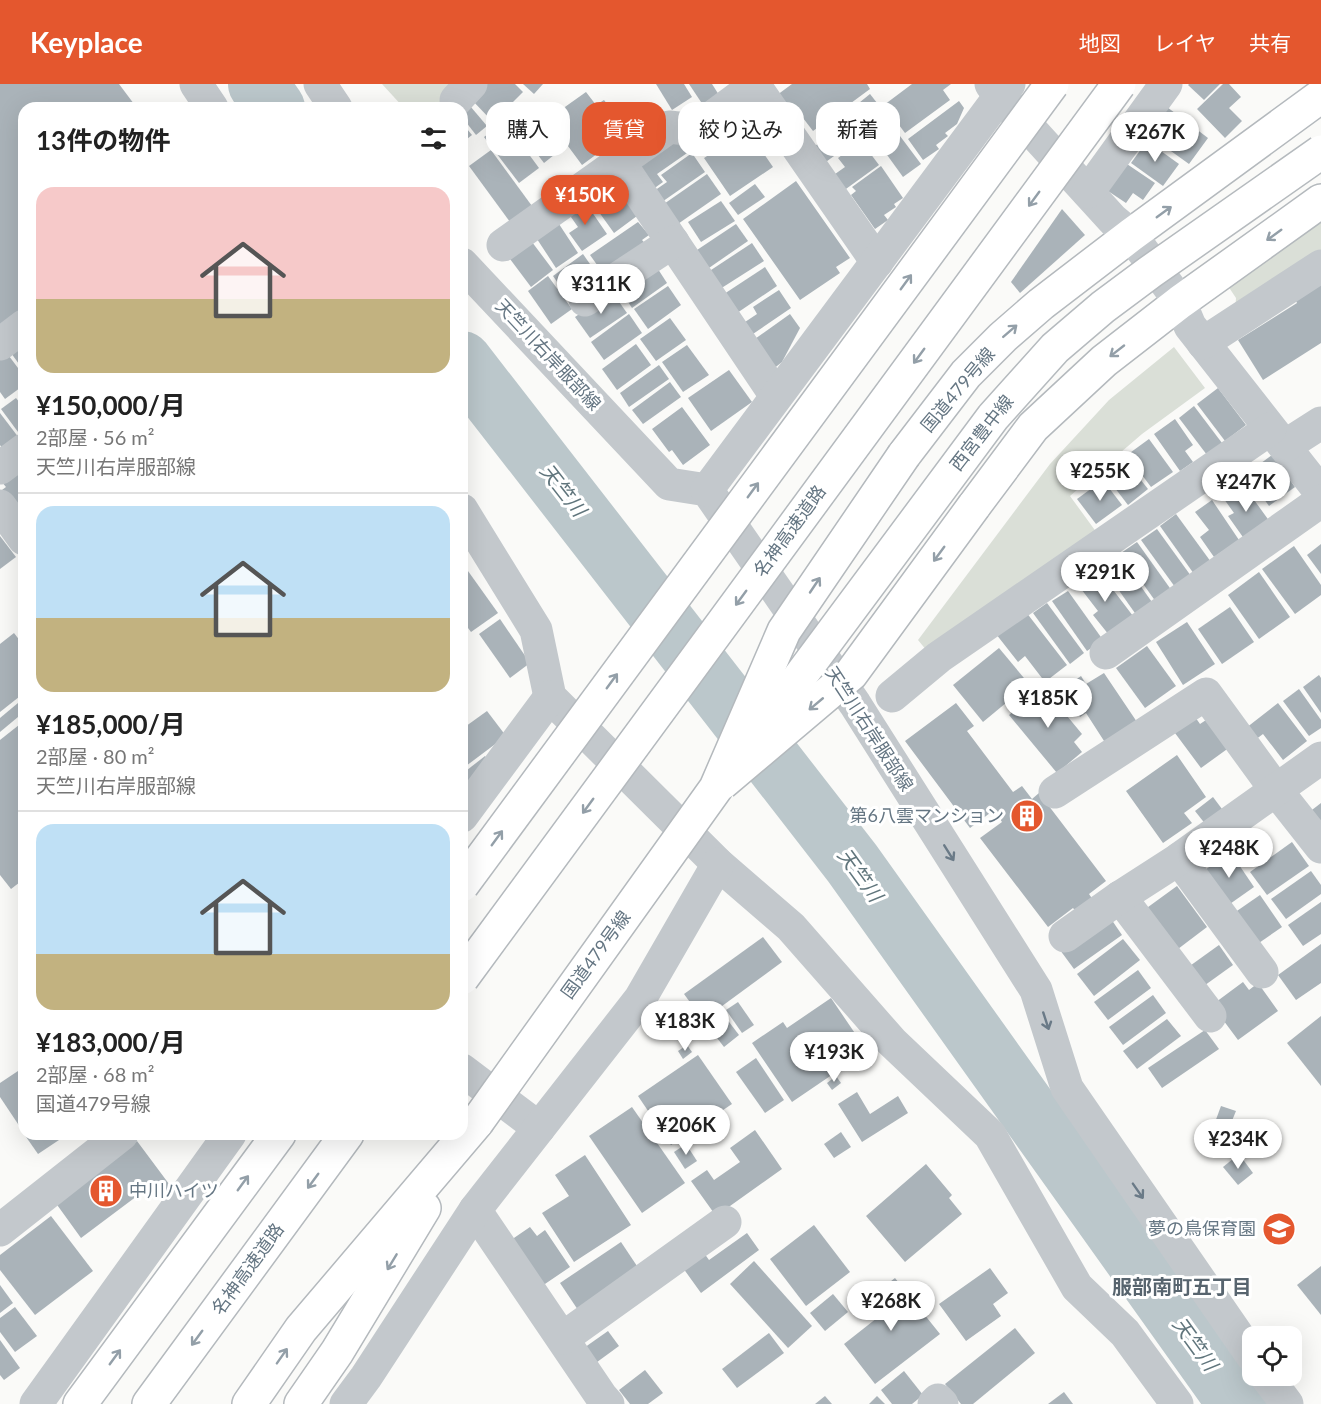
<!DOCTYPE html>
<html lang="ja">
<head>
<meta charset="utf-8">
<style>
	:root { --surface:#fff; --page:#f2f2f2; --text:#222; --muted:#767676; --line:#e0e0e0; --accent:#e4572e }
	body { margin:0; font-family:Lato,"Noto Sans JP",sans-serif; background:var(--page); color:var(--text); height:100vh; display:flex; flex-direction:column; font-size:22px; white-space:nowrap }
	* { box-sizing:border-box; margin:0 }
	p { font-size:20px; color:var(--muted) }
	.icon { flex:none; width:33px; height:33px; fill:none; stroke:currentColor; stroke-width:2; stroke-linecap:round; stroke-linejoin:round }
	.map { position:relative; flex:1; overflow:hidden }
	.details { position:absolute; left:18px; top:18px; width:450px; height:1038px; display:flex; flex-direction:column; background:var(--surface); border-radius:18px; box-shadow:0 6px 24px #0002 }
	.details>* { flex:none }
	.banner { position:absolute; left:486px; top:18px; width:570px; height:54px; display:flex; gap:12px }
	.tools { position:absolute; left:1242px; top:1242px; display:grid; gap:12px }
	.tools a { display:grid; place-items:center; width:60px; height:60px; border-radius:12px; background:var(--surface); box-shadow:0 6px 24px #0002; font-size:30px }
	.price { position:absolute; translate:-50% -51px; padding:0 14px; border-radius:21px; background:#fff; color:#222; font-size:20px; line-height:39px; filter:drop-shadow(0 2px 3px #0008) }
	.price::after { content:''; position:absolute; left:50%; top:36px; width:18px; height:14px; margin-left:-9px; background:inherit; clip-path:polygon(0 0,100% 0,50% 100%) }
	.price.active { background:var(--accent); color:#fff }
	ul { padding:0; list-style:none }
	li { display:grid; align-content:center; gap:12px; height:318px; padding:0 18px }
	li+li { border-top:2px solid var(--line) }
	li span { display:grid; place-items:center; height:186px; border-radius:18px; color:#555 }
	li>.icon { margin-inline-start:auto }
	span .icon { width:108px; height:108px; fill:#fffc; stroke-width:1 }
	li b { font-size:26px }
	h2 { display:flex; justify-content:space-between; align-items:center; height:72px; padding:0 18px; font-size:26px }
	.chip { padding:0 21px; border-radius:18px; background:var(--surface); box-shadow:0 6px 24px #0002; font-size:21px; line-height:54px }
	.chip.active { background:var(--accent); color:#fff }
	header { display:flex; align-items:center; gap:36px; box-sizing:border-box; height:84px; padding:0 30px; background:var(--accent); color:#fff }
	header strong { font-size:28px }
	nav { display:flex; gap:33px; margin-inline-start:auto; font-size:21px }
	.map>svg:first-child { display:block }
</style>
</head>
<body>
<header>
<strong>Keyplace</strong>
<nav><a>地図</a><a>レイヤ</a><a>共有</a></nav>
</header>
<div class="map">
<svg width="1321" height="1320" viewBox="0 0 1321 1320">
	<rect width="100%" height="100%" fill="#fafaf8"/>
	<!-- green -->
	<g fill="#dadfd7">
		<path d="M382,0H463L440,24H404Z"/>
		<path d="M1321,130V173L1235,230L1236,214L1226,199Z"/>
		<path d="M1174,263L1205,304L1142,350L1070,412L1097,449L927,567L918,556L1050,380L1109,316Z"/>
	</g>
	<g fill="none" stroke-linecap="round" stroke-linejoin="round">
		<!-- river -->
		<g stroke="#bbc7cb" stroke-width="60">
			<path d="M258,0L275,24"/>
			<path d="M462,277L852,779L1238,1320"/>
		</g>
	</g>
	<!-- building -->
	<g fill="#aab3b9">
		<path d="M0,0H119L137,24H24V230L0,247Z"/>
		<path d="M485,0H515L523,8L493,38L470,14Z"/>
		<path d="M523,0H543L534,10Z"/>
		<path d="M656,0H684L692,13L672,26Z"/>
		<path d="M689,0H712L719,11L703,21Z"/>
		<path d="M792,0H867L870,5L813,47L803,34L793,41L773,14Z"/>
		<path d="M912,0H951L943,6L950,16L905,49L884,21Z"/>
		<path d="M1189,0H1220L1204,16L1188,1Z"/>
		<path d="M1223,0H1229L1241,13L1229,24L1242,37L1225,54L1197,25Z"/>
		<path d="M586,8L596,21L604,16L628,47L582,81L548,35Z"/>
		<path d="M870,10L892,38L871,54L849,27Z"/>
		<path d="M465,16L487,42L476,51L462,33V24Z"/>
		<path d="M959,17L964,24L957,40L945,49L948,52L936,61L939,65L923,76L908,55Z"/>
		<path d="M1167,23L1208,54L1189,80L1157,57L1165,46L1156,38Z"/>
		<path d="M534,25L564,63L544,79L515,41Z"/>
		<path d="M744,27L754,28L758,33L751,37Z"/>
		<path d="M842,30L859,54L823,80L812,64L825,55L819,47Z"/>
		<path d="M505,38L539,84L519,99L484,53Z"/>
		<path d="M462,39L472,51L462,59Z"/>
		<path d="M744,41L773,83L730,112L704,74L724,61L721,56Z"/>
		<path d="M894,44L921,80L903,93L877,57Z"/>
		<path d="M680,52L690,67L657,90L663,98L649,108L635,78Z"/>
		<path d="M861,57L879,81L839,110L828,95L845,83L838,74Z"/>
		<path d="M1147,57L1179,80L1163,102L1131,79Z"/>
		<path d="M491,66L532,122L510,138L469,82Z"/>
		<path d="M692,69L705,88L659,120L651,109L667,98L661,91Z"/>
		<path d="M1124,78L1155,99L1143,116L1133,109L1126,119L1105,105Z"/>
		<path d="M881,82L903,114L894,120L896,123L884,131L888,136L875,145L851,111L856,107L852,103Z"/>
		<path d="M707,90L721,110L675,142L661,122Z"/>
		<path d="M796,97L850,174L836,183L840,189L800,216L743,135Z"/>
		<path d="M621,100L641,129L614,149L586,110L598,101L605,111Z"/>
		<path d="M755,100L765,113L738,131L729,119Z"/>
		<path d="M583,115L607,150L582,167L569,149L578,143L566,126Z"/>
		<path d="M721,117L735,137L701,158L688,138Z"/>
		<path d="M1062,125L1085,151L1020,209L1011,198Z"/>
		<path d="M638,138L649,151L642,156L649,164L605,192L590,171Z"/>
		<path d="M559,140L578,169L556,184L537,155Z"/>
		<path d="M736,140L748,157L706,186L694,168Z"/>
		<path d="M532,158L553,186L531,203L510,175Z"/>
		<path d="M752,159L764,177L720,205L708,188Z"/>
		<path d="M583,170L601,196L571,218L553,192Z"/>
		<path d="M654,179L667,199L632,224L619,204Z"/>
		<path d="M765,183L777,202L737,229L724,210Z"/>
		<path d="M548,192L572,225L551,240L528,207Z"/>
		<path d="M1321,201V259L1263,296L1238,256L1297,219L1294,213Z"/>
		<path d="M668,202L681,221L648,245L634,225Z"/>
		<path d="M779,206L791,224L750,252L742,240L757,230L753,223Z"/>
		<path d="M612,208L627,229L590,254L575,233Z"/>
		<path d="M629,230L642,249L604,276L591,258Z"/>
		<path d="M790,230L800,244L782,278L772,286L752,257Z"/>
		<path d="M670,234L686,256L656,277L640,255Z"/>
		<path d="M24,249V287L6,262Z"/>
		<path d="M636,260L651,281L617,306L602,285Z"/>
		<path d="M687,261L709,291L683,308L662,278Z"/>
		<path d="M3,264L24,292V301L5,315L0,308V266Z"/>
		<path d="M659,281L669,295L629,323L620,309Z"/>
		<path d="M729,286L752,318L711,347L688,314Z"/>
		<path d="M670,298L681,313L643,340L632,326Z"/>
		<path d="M1218,304L1246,341L1225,357L1197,320Z"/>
		<path d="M16,314L24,324V350L21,352L1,325Z"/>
		<path d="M1194,322L1222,359L1207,371L1179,334Z"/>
		<path d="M682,323L710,361L683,381L672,366L669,368L652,345Z"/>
		<path d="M0,329L19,354L3,366L0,361Z"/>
		<path d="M1175,335L1193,361L1185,367L1193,378L1180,387L1154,350Z"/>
		<path d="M1149,355L1173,388L1151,403L1127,371Z"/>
		<path d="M1272,371L1295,403L1269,422L1246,390Z"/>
		<path d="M1125,376L1148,405L1128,421L1105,391Z"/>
		<path d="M24,383V421L17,426L2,406L6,403L1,397Z"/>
		<path d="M1103,396L1122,421L1096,440L1077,415Z"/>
		<path d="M1244,402L1270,438L1245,456L1228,432L1234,429L1224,415Z"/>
		<path d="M1212,416L1239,456L1214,473L1200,453L1209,446L1195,428Z"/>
		<path d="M1176,430L1211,478L1194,490L1160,442Z"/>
		<path d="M1157,445L1191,492L1175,503L1141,456Z"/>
		<path d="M0,452L16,473L0,485Z"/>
		<path d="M1137,458L1172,507L1156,518L1121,469Z"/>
		<path d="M1321,460V490L1307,471Z"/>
		<path d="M1294,462L1321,501V511L1295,530L1262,485Z"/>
		<path d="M1118,470L1154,521L1137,532L1101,481Z"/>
		<path d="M1098,486L1133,532L1109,551L1093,531L1098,527L1078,501Z"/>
		<path d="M468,487L498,529L471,548L462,536V491Z"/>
		<path d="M1259,488L1290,533L1259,555L1228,511Z"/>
		<path d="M1068,507L1103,556L1087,567L1052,517Z"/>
		<path d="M1047,519L1084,569L1070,580L1033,529Z"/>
		<path d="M1230,523L1254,558L1222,580L1198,545Z"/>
		<path d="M1026,528L1067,581L1045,598L1025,572L1018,578L996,550Z"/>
		<path d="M500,535L530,579L510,594L479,550Z"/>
		<path d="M1187,538L1215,580L1183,601L1156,558Z"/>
		<path d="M14,549L24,562V609L0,628V560Z"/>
		<path d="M1147,562L1176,602L1145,624L1116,584Z"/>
		<path d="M999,564L1029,600L983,638L953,601Z"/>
		<path d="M1104,589L1137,638L1106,660L1086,629L1080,633L1062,605L1081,592L1086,600Z"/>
		<path d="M1319,591L1321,594V629L1303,603Z"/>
		<path d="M1043,603L1082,650L1074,658L1082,668L1057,689L1009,631Z"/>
		<path d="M1299,605L1321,636V644L1309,652L1283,617Z"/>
		<path d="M24,614V628L0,648V634Z"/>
		<path d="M956,619L974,642L967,647L1013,708L1022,702L1032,715L1039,709L1106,797L1089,810L1095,819L1079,831L1073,824L1048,843L980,754L1002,738L994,726L970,744L905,657Z"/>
		<path d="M1278,619L1307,657L1283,676L1263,650L1255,656L1246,644Z"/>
		<path d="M487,627L506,652L462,685V645Z"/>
		<path d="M1193,630L1200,640L1209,634L1230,663L1201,684L1172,645Z"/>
		<path d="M24,637V795L11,805L0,791V656Z"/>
		<path d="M1177,671L1206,713L1184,729L1192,739L1163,759L1126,707Z"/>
		<path d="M485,672L491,680L468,697L462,690Z"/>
		<path d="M1213,713L1228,733L1210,746L1195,727Z"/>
		<path d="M1321,719V747L1308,729Z"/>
		<path d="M1292,758L1309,782L1267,811L1250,788Z"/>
		<path d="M1231,769L1254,803L1227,822L1203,787Z"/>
		<path d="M1311,787L1321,801V810L1286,835L1271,815Z"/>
		<path d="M1177,802L1207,843L1174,868L1144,826Z"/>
		<path d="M1260,811L1282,843L1256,861L1234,829Z"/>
		<path d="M1321,818V850L1303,862L1288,841Z"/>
		<path d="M1109,832L1122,851L1074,885L1060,866Z"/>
		<path d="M763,853L782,878L703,936L684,910Z"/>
		<path d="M1123,855L1140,876L1094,912L1077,890Z"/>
		<path d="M1321,860V899L1296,916L1278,891Z"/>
		<path d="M1219,861L1233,881L1201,904L1187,884Z"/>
		<path d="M1138,886L1151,904L1108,936L1094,918Z"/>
		<path d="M1243,898L1249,906L1258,899L1278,927L1238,956L1212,921Z"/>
		<path d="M1153,911L1166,929L1123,961L1109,943Z"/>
		<path d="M831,914L867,967L792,1018L752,959L783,938L787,944Z"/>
		<path d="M738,918L754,941L742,949L726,926Z"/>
		<path d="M723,930L739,951L724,963L707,941Z"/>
		<path d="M1321,932V1002L1287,959Z"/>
		<path d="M1167,935L1181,952L1137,985L1123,967Z"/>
		<path d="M1205,946L1219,965L1162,1004L1148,984Z"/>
		<path d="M687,961L692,968L683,975L678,967Z"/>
		<path d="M698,971L732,1020L671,1061L638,1012Z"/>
		<path d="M756,974L784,1016L765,1029L736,988Z"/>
		<path d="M24,983V1049L0,1013V999Z"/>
		<path d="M836,992L841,999L832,1006L827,999Z"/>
		<path d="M857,1008L870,1030L898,1012L908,1029L862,1058L838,1020Z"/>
		<path d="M1221,1022L1236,1027L1225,1054L1211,1049Z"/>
		<path d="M632,1023L685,1099L642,1129L589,1052Z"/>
		<path d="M755,1046L782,1085L716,1132L691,1097L707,1086L714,1096L740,1078L730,1064Z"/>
		<path d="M841,1048L851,1063L834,1074L824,1060Z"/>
		<path d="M24,1050H68L38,1070Z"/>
		<path d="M137,1057L172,1104L161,1111L153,1100L81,1154L55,1118Z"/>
		<path d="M686,1060L697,1077L685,1085L674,1068Z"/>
		<path d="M1239,1070L1253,1089L1238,1101L1223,1083Z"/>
		<path d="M585,1071L631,1141L574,1178L542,1129L569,1112L555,1091Z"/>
		<path d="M926,1080L952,1111L949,1114L962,1130L905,1178L866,1132Z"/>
		<path d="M51,1132L93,1187L35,1231L0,1186V1171Z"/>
		<path d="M814,1141L850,1188L806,1222L770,1175Z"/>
		<path d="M530,1143L537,1152L545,1146L570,1183L542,1202L511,1156Z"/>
		<path d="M747,1149L759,1166L701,1209L683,1184L704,1169L709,1176Z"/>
		<path d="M621,1158L639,1185L578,1226L560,1199Z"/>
		<path d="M754,1177L812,1242L788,1264L730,1200Z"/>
		<path d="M1321,1182V1231L1297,1201Z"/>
		<path d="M990,1184L1008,1209L993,1220L1001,1232L966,1257L939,1220Z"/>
		<path d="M895,1194L940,1250L875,1300L844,1260L877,1234L864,1218Z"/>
		<path d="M0,1201L13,1219L0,1229Z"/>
		<path d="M833,1210L848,1228L825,1247L810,1229Z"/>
		<path d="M15,1223L37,1252L15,1268L0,1248V1234Z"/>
		<path d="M1015,1244L1035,1269L973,1320H961L945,1300Z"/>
		<path d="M608,1247L619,1262L593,1281L581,1266Z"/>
		<path d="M769,1249L784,1269L737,1304L722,1285Z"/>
		<path d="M0,1256L20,1284L4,1296L0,1291Z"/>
		<path d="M645,1286L663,1309L648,1320H630L619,1306Z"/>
		<path d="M904,1287L923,1311L912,1320H892L881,1306Z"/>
		<path d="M1064,1308L1073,1320H1048Z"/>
		<path d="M825,1312L832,1320H815Z"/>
		<path d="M877,1312L885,1320H869Z"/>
	</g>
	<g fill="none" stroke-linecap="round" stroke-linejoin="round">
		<defs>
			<g id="highway">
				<path d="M904,371L966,290L1003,253L1041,220L1131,151L1321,12"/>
				<path d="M974,422L1033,343L1104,277L1180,218L1321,117"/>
				<path d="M80,1320L279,1050"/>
				<path d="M149,1320L347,1050"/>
				<path d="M249,1320L301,1245L477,1038"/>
				<path d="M301,1320L337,1268L424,1124"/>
			</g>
		</defs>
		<!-- highway casing -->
		<use href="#highway" stroke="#b4b9bd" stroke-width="36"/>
		<!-- minor -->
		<g stroke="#c3c8cc" stroke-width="33">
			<path d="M196,0L212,24"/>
			<path d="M320,0L336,24"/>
			<path d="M991,0L1000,12L1113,136L1131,151L1180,218L1190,242L1321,409"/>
			<path d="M755,2L877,178"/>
			<path d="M456,16L471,0"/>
			<path d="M619,78L776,312"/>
			<path d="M1088,108L1166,0"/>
			<path d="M503,161L669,43L695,46L757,0"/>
			<path d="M462,180L669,400L707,406L855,620L1036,906L1067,1004L1252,1272"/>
			<path d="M585,216L673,158"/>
			<path d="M1203,259L1321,182"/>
			<path d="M0,260L24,242"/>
			<path d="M1285,362L1321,339"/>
			<path d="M0,384L24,366"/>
			<path d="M707,406L1009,0"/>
			<path d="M0,422L24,455"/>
			<path d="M462,426L536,546L550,613L718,780L791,843L892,958L990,1051L1077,1203L1125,1249L1177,1320"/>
			<path d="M1106,569L1321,417"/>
			<path d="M892,612L939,573L1270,345"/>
			<path d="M1055,708L1206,610L1276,706L1321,763"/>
			<path d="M462,732L550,613"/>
			<path d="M1179,775L1262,888"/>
			<path d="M1120,813L1210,932"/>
			<path d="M1065,852L1120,813L1179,775L1321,674"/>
			<path d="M462,986L539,1044"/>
			<path d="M475,1126L601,1312L608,1320"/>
			<path d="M0,1146L122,1050"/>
			<path d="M563,1254L725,1138"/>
			<path d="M1266,1292L1287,1320"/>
			<path d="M36,1320L230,1050"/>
			<path d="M346,1320L366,1293L475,1126L640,915L718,780"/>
			<path d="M934,1320L938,1316L942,1320"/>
		</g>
		<!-- highway -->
		<use href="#highway" stroke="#fff" stroke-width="33"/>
		<defs>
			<path id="major-bridge" d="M735,680L993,333L1055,264L1103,223L1150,188L1321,68"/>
			<g id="highway-bridge">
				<path d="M722,699L851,590L974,422"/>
				<path d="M462,801L1052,0"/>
				<path d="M462,894L1119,0"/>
				<path d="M477,1038L716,704L784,547L904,371"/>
			</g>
		</defs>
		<!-- major-bridge casing -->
		<use href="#major-bridge" stroke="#b5babe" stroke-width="36" stroke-linecap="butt"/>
		<!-- highway-bridge casing -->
		<use href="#highway-bridge" stroke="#b4b9bd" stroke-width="36" stroke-linecap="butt"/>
		<!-- major-bridge -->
		<use href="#major-bridge" stroke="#fff" stroke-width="33"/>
		<!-- highway-bridge -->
		<use href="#highway-bridge" stroke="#fff" stroke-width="33"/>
	</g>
	<!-- one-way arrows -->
	<defs><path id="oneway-shaft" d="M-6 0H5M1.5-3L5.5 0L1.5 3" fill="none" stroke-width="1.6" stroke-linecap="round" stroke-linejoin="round" transform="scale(1.5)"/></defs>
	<g stroke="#939fa8">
		<use href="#oneway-shaft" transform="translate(1034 115) rotate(126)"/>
		<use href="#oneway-shaft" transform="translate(1164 128) rotate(-36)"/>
		<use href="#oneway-shaft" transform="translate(1274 151) rotate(144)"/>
		<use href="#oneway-shaft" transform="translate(906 198) rotate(-54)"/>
		<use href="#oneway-shaft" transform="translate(1010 247) rotate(-41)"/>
		<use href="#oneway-shaft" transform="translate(1117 267) rotate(142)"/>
		<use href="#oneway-shaft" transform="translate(919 272) rotate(126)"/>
		<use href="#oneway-shaft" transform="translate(753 406) rotate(-54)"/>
		<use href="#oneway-shaft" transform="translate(939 470) rotate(126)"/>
		<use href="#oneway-shaft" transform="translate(815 501) rotate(-56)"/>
		<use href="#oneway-shaft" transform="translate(741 514) rotate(126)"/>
		<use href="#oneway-shaft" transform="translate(612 597) rotate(-54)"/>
		<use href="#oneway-shaft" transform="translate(816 620) rotate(140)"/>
		<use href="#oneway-shaft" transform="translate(588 722) rotate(126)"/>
		<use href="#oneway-shaft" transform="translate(497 754) rotate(-54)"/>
		<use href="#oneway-shaft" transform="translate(313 1097) rotate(126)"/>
		<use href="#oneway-shaft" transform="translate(243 1099) rotate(-54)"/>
		<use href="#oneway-shaft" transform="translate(392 1178) rotate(121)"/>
		<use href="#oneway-shaft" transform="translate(197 1254) rotate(126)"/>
		<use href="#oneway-shaft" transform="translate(282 1272) rotate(-55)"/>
		<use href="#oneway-shaft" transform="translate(115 1273) rotate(-54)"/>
	</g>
	<g stroke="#6a7a87">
		<use href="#oneway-shaft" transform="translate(949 769) rotate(58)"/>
		<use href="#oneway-shaft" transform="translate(1046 937) rotate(72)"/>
		<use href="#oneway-shaft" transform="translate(1138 1107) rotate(55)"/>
	</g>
	<!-- icons -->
	<defs>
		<symbol id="building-disc" viewBox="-11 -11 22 22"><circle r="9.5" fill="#e4572e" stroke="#fff"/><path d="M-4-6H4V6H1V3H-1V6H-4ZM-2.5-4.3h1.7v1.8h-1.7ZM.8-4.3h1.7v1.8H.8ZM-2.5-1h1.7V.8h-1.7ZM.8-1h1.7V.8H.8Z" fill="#fff"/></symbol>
		<symbol id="school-disc" viewBox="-11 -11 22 22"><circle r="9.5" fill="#e4572e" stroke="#fff"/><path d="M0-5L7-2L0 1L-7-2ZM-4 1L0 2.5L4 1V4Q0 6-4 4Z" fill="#fff"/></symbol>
	</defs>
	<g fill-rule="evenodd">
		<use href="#building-disc" x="1008" y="713" width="38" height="38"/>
		<use href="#building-disc" x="87" y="1088" width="38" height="38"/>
		<use href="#school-disc" x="1260" y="1126" width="38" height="38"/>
	</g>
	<g text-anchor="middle" stroke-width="6" stroke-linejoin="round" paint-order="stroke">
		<!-- street labels -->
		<g font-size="18" fill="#657683" stroke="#fff">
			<text transform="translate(548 271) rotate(47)" y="6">天竺川右岸服部線</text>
			<text transform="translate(958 306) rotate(-50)" y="6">国道479号線</text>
			<text transform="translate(982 349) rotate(-52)" y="6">西宮豊中線</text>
			<text transform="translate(790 447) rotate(-54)" y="6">名神高速道路</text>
			<text transform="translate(869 645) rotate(57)" y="6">天竺川右岸服部線</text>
			<text transform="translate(596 871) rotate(-54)" y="6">国道479号線</text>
			<text transform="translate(248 1185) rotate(-54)" y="6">名神高速道路</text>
		</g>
		<!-- poi labels -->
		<g font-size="18" fill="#657683" stroke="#fff" text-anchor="end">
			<text x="1004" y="738">第6八雲マンション</text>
			<text x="129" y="1113" text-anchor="start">中川ハイツ</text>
			<text x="1256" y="1151">夢の鳥保育園</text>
		</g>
		<!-- water labels -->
		<g font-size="20" font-style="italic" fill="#60757c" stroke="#fff">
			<text transform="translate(563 406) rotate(52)" y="7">天竺川</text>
			<text transform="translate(860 791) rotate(54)" y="7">天竺川</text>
			<text transform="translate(1195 1260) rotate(54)" y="7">天竺川</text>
		</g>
		<!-- neighbourhood labels -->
		<g font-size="20" font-weight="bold" fill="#57646e" stroke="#fff">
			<text x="1182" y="1210">服部南町五丁目</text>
		</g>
	</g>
</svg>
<div class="tools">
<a><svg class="icon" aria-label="locate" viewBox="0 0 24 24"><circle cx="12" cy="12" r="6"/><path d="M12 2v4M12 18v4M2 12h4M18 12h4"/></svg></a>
</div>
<b class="price" style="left:1155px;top:79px">¥267K</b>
<b class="price active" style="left:585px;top:142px">¥150K</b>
<b class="price" style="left:601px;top:231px">¥311K</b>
<b class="price" style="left:1100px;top:418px">¥255K</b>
<b class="price" style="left:1246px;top:429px">¥247K</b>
<b class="price" style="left:1105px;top:519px">¥291K</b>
<b class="price" style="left:1048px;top:645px">¥185K</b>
<b class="price" style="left:1229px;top:795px">¥248K</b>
<b class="price" style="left:685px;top:968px">¥183K</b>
<b class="price" style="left:834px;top:999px">¥193K</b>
<b class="price" style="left:686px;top:1072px">¥206K</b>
<b class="price" style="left:1238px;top:1086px">¥234K</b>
<b class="price" style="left:891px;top:1248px">¥268K</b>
<div class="banner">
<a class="chip">購入</a>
<a class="chip active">賃貸</a>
<a class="chip">絞り込み</a>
<a class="chip">新着</a>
</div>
<section class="details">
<h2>13件の物件<svg class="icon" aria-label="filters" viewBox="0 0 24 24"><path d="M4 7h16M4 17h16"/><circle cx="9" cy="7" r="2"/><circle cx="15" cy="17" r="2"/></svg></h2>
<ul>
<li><span style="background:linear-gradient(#f6c9c9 60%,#c2b280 0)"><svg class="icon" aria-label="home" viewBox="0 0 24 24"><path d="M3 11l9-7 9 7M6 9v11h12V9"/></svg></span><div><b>¥150,000/月</b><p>2部屋 · 56 m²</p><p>天竺川右岸服部線</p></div></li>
<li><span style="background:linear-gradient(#bfe0f5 60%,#c2b280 0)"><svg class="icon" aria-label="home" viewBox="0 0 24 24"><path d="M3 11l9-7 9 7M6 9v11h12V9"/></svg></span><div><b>¥185,000/月</b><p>2部屋 · 80 m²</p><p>天竺川右岸服部線</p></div></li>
<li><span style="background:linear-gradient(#bfe0f5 70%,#c2b280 0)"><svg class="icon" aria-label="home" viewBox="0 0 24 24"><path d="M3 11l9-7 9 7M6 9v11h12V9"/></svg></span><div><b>¥183,000/月</b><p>2部屋 · 68 m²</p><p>国道479号線</p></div></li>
</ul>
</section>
</div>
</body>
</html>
